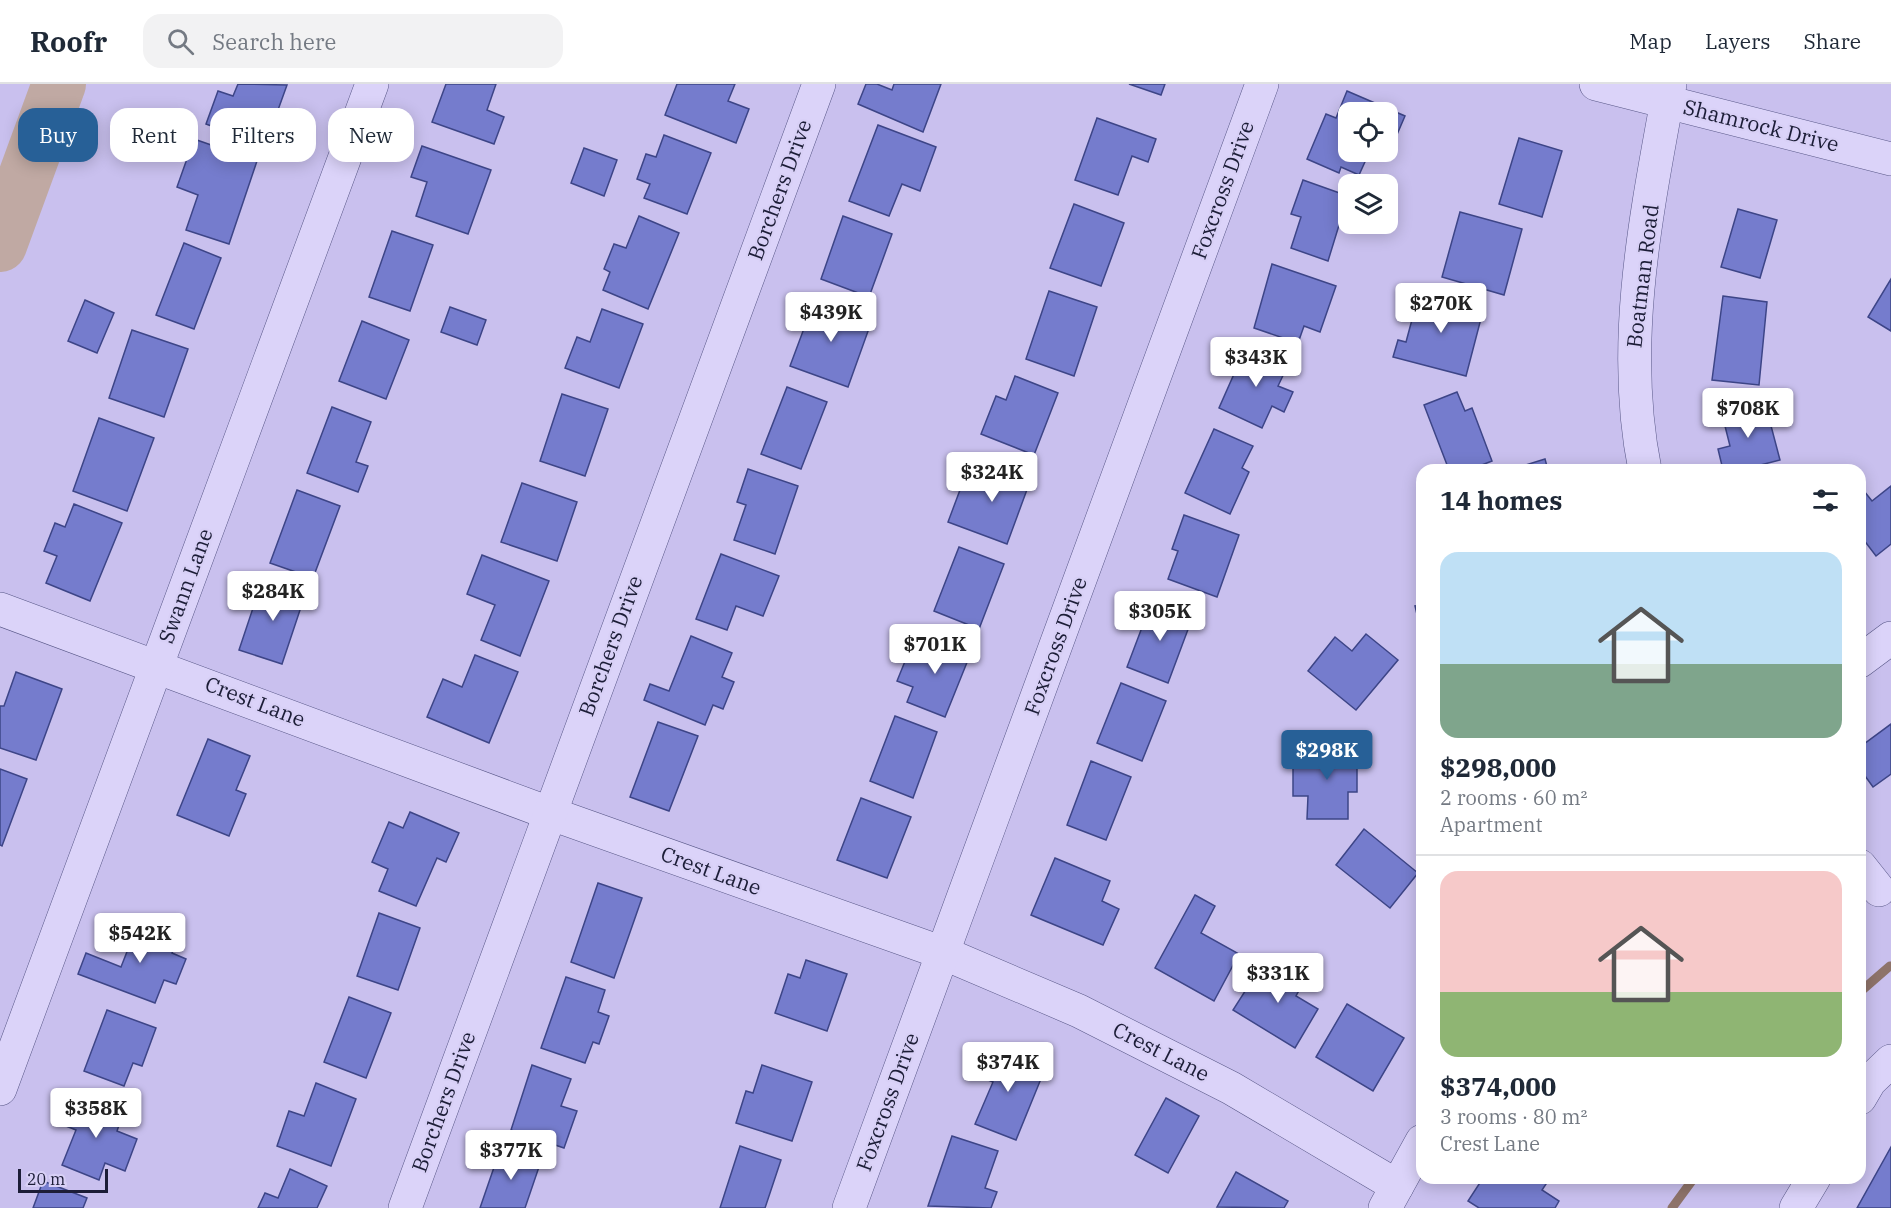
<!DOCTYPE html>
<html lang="en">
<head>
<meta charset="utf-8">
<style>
	:root { --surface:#fff; --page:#f2f2f3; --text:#1f2937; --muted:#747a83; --line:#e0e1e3; --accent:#276097 }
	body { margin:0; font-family:"IBM Plex Serif",serif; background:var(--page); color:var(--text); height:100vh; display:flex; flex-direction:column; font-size:22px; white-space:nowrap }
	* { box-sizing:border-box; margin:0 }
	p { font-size:20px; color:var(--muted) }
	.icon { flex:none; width:33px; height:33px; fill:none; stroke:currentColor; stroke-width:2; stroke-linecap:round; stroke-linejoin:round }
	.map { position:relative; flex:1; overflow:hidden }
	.sheet { position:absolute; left:1416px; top:380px; width:450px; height:720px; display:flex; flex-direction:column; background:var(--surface); border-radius:18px; box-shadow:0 3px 15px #0003 }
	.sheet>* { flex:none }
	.banner { position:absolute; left:18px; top:24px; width:570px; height:54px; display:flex; gap:12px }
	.controls { position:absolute; left:1338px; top:18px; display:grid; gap:12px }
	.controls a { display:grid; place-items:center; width:60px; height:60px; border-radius:12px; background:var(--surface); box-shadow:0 3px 15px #0003; font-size:30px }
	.scale { position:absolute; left:18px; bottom:15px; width:90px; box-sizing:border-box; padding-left:6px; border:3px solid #1c1d37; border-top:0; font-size:16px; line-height:21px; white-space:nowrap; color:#1c1d37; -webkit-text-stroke:4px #d8d0f6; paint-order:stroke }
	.price { position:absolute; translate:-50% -51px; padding:0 14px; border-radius:6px; background:#fff; color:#222; font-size:20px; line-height:39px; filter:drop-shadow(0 2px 3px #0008) }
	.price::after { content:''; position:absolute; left:50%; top:36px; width:18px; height:14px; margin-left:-9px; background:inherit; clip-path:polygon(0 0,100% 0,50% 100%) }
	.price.current { background:var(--accent); color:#fff }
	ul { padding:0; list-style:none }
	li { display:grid; align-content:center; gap:12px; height:318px; padding:0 24px }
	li+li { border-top:2px solid var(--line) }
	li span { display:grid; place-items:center; height:186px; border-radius:18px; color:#555 }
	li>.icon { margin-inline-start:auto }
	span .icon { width:108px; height:108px; fill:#fffc; stroke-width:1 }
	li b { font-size:26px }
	h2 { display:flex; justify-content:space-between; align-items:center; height:72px; padding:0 24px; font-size:26px }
	.chip { padding:0 21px; border-radius:18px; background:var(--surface); box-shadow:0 3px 15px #0003; font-size:21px; line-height:54px }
	.chip.current { background:var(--accent); color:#fff }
	header { display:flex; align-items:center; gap:36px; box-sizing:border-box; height:84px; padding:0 30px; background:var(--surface); border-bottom:2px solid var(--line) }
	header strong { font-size:28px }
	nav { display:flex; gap:33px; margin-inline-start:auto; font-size:21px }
	.search { width:420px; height:54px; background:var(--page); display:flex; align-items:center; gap:15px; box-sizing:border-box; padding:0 21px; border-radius:18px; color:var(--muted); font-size:22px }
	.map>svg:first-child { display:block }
</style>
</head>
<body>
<header>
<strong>Roofr</strong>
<div class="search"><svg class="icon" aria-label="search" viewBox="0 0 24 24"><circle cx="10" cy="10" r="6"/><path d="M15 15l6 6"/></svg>Search here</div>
<nav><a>Map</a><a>Layers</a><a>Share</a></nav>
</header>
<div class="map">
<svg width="1891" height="1124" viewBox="0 0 1891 1124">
	<rect width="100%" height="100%" fill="#c9c0ee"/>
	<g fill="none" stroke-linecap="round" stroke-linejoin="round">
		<!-- stream -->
		<g stroke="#8e736a" stroke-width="9">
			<path d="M1860,908L1890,882"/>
			<path d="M1672,1124L1694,1094"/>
		</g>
		<!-- river -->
		<path stroke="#c0a9a3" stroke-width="54" d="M0,161L59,0"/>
	</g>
	<!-- building -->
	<g fill="#757ccd" stroke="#3d4587" stroke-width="1.5" fill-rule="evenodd">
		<path d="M238,0L287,1L265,62L206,40L218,7L233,12Z"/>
		<path d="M446,0H496L487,26L504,33L494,60L432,38Z"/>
		<path d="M677,0H735L728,17L749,25L736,59L665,31Z"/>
		<path d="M866,0H877L892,6L894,0H941L923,48L858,20Z"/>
		<path d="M1129,0H1165L1161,11Z"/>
		<path d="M1347,7L1405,32L1386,76L1369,69L1359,91L1341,83L1339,89L1307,75L1326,30L1336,34ZM1348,28H1388V68H1348Z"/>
		<path d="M1097,34L1156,55L1148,78L1132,72L1118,111L1075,96Z"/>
		<path d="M878,41L936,63L920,107L902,100L889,132L849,117Z"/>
		<path d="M664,51L711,69L687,130L644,114L650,100L637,95L646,70L656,73Z"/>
		<path d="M1519,54L1562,67L1542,133L1499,120Z"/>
		<path d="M194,55L257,77L229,160L186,146L198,111L177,103Z"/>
		<path d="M422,62L491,86L468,150L416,132L427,98L411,93Z"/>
		<path d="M584,64L617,76L604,112L571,99Z"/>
		<path d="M1303,96L1348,112L1328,177L1291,164L1301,133L1291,130Z"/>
		<path d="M1074,120L1124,139L1101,202L1050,184Z"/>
		<path d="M1738,125L1777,136L1760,194L1721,183Z"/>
		<path d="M1460,128L1522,145L1504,211L1442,193Z"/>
		<path d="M639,132L679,149L648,225L603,206L610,188L604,185L614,160L626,164Z"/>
		<path d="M843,132L892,150L869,213L821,195Z"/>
		<path d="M392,147L433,161L410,227L369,213Z"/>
		<path d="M184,159L221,174L194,245L156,231Z"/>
		<path d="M1272,180L1336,202L1320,248L1304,242L1298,259L1254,244Z"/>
		<path d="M1891,195V247L1868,233Z"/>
		<path d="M1420,206L1484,223L1466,292L1393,273L1398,256L1406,258Z"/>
		<path d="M1049,207L1097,223L1074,292L1026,275Z"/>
		<path d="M1723,212L1767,218L1759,301L1712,296Z"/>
		<path d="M815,215L872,236L848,303L790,282Z"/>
		<path d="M85,216L114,229L97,269L68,257Z"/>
		<path d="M450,223L486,236L477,261L441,248Z"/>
		<path d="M602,225L643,240L619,304L565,284L577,253L590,258Z"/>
		<path d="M362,237L409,256L386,315L339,297Z"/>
		<path d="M132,246L188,265L164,333L109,314Z"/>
		<path d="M1246,263L1288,281L1278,302L1293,308L1284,328L1272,322L1262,344L1219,324Z"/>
		<path d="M1015,292L1058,309L1034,371L981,350L996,312L1006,316Z"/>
		<path d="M787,303L827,318L801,385L761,370Z"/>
		<path d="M1457,308L1465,327L1472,324L1492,377L1469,386H1449L1424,321Z"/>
		<path d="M562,310L608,325L585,392L540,377Z"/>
		<path d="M1765,319L1780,376L1741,386H1723L1718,365L1730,362L1722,330Z"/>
		<path d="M332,323L371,338L356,378L368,382L358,408L307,389Z"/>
		<path d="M99,334L154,354L127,427L73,407Z"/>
		<path d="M1214,345L1253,362L1242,384L1249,388L1230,430L1185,409Z"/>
		<path d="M1545,375L1548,386H1509Z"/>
		<path d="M989,377L1032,392L1007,460L948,438L963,398L979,404Z"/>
		<path d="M748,385L798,402L775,470L734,456L746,421L737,418Z"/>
		<path d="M522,399L577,418L557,477L501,458Z"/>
		<path d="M1860,402L1872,417L1891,402V460L1876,472L1860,451Z"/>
		<path d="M297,406L340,422L313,494L270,479Z"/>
		<path d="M74,420L122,439L90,517L46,499L57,472L44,467L55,439L65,443Z"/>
		<path d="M1184,431L1239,451L1217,513L1168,495L1178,467L1172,465Z"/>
		<path d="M959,463L1004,480L979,545L934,527Z"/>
		<path d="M721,470L779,492L763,532L736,522L727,546L696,535Z"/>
		<path d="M482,471L549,497L520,572L481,556L495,521L467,510Z"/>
		<path d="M270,495L306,508L282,580L239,566L254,521L260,522Z"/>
		<path d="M1152,517L1193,532L1168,599L1127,583Z"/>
		<path d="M1422,521V552L1415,522Z"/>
		<path d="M932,550L972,566L945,633L907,618L913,603L897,597L908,570L923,575Z"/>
		<path d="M1366,550L1398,576L1356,626L1308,587L1335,553L1352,567Z"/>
		<path d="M691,552L732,569L722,593L734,598L723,625L713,621L705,641L644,616L650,600L669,607Z"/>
		<path d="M475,571L518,588L489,659L427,633L443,595L462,603Z"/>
		<path d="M16,588L62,605L36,676L0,664V622H4Z"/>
		<path d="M1121,599L1166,617L1142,677L1097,659Z"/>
		<path d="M895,632L937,648L913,714L870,697Z"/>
		<path d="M658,638L698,652L669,727L630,713Z"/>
		<path d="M1891,640V690L1873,703L1860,685V663Z"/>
		<path d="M208,655L250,672L236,706L246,710L229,752L177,731Z"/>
		<path d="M1305,662L1357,663V708H1348V735H1307L1308,712H1293V684H1305Z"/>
		<path d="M1091,677L1131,693L1106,756L1067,741Z"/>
		<path d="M0,685L27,695L2,762L0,761Z"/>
		<path d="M861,714L911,733L887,794L837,776Z"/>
		<path d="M410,728L459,749L446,778L437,774L416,822L379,807L388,785L372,778L389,738L403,744Z"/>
		<path d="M1364,745L1418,789L1390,824L1336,781Z"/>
		<path d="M1055,774L1110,797L1102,817L1119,825L1103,861L1031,831Z"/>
		<path d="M598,799L642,814L614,894L571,878Z"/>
		<path d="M1195,811L1215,822L1201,849L1239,870L1214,917L1155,884Z"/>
		<path d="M379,829L420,844L398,906L357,892Z"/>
		<path d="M139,837L179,852L172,869L186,875L176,900L164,896L155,919L78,890L86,869L121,883Z"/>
		<path d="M1274,874L1306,894L1296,912L1318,925L1295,964L1233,926L1256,890L1262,894Z"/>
		<path d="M806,876L847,890L827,947L775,929L788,890L800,894Z"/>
		<path d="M566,893L605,906L598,928L609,932L599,960L593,958L585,979L541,964Z"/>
		<path d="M349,913L391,929L366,994L324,978Z"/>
		<path d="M1347,920L1404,954L1373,1007L1316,973Z"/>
		<path d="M107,926L156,944L142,982L133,979L124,1002L84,987Z"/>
		<path d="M992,963L1045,985L1016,1056L975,1040L993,998L981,993Z"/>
		<path d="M532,981L571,995L561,1022L577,1027L564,1064L511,1046Z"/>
		<path d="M762,981L812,998L792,1057L736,1039L746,1007L753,1009Z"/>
		<path d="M316,999L356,1015L331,1082L277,1062L289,1027L304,1032Z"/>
		<path d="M73,1011L123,1030L117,1047L137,1055L125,1087L105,1079L99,1096L62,1081L76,1046L61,1040Z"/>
		<path d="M1166,1014L1199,1032L1168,1089L1135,1071Z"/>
		<path d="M952,1052L998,1067L985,1104L997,1108L991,1124L928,1122Z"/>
		<path d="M740,1062L781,1076L765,1124H720Z"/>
		<path d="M501,1063L541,1077L525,1124H480Z"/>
		<path d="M1891,1063V1124H1857Z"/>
		<path d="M290,1085L327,1102L317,1124H258L265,1109L278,1114Z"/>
		<path d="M1236,1088L1288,1117L1284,1124L1217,1123Z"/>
		<path d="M1483,1094H1550L1542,1106L1559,1117L1555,1124H1479L1468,1117Z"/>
		<path d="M43,1097L87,1114L83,1124H33Z"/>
	</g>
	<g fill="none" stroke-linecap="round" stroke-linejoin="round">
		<defs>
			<g id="minor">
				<path d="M1596,0L1891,75"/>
				<path d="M1645,386C1619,258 1647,127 1670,0"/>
				<path d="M0,525L549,729L943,869L1079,927L1231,1004L1397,1102"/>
				<path d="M1860,577L1891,554"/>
				<path d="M1860,782L1879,806"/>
				<path d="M0,1005L372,0"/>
				<path d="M1860,1014L1870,997L1891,977"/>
				<path d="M405,1124L819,0"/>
				<path d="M849,1124L1262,0"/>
				<path d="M1385,1124L1422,1057"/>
				<path d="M1796,1124L1814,1094"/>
			</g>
		</defs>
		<!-- minor casing -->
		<use href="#minor" stroke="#595888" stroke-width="34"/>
		<!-- minor -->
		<use href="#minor" stroke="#dbd3f9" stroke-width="33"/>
	</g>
	<g text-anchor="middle" stroke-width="4.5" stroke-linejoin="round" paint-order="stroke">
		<!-- street labels -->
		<g font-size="21" fill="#1c1d37" stroke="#d8d0f6">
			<text transform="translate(1761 42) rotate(14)" y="7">Shamrock Drive</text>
			<text transform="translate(780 106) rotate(-70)" y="7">Borchers Drive</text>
			<text transform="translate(1223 106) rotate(-70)" y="7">Foxcross Drive</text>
			<text transform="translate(1643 192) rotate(-83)" y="7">Boatman Road</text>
			<text transform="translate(186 502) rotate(-70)" y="7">Swann Lane</text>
			<text transform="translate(611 562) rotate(-70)" y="7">Borchers Drive</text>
			<text transform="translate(1056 562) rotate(-70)" y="7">Foxcross Drive</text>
			<text transform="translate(255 618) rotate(21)" y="7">Crest Lane</text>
			<text transform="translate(711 787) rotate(20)" y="7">Crest Lane</text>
			<text transform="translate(1161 968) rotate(27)" y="7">Crest Lane</text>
			<text transform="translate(444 1018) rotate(-70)" y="7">Borchers Drive</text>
			<text transform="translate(888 1018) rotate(-70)" y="7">Foxcross Drive</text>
		</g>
	</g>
</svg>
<div class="controls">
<a><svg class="icon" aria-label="locate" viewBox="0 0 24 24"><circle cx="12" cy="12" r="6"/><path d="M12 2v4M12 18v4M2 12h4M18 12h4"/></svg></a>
<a><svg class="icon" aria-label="layers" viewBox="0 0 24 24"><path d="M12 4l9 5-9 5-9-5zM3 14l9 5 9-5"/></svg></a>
</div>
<div class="scale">20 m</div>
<b class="price" style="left:1441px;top:250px">$270K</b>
<b class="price" style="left:831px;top:259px">$439K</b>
<b class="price" style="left:1256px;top:304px">$343K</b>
<b class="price" style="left:1748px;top:355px">$708K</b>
<b class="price" style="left:992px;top:419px">$324K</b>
<b class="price" style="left:273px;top:538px">$284K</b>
<b class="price" style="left:1160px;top:558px">$305K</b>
<b class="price" style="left:935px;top:591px">$701K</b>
<b class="price current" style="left:1327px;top:697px">$298K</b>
<b class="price" style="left:140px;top:880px">$542K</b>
<b class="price" style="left:1278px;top:920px">$331K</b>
<b class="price" style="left:1008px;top:1009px">$374K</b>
<b class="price" style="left:96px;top:1055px">$358K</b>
<b class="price" style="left:511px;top:1097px">$377K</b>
<div class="banner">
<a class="chip current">Buy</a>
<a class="chip">Rent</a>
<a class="chip">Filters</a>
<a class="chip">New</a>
</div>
<section class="sheet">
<h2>14 homes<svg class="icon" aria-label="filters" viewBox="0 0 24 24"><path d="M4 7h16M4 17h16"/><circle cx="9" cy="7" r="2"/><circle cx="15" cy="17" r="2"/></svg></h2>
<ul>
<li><span style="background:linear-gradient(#bfe0f5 60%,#7fa58c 0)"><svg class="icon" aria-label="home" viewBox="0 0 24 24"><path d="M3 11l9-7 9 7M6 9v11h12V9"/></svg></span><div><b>$298,000</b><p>2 rooms · 60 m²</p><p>Apartment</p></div></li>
<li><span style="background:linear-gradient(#f6c9c9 65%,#8fb573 0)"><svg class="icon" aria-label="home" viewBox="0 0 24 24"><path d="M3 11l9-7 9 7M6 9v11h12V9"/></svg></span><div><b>$374,000</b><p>3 rooms · 80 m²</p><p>Crest Lane</p></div></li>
</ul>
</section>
</div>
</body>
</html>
